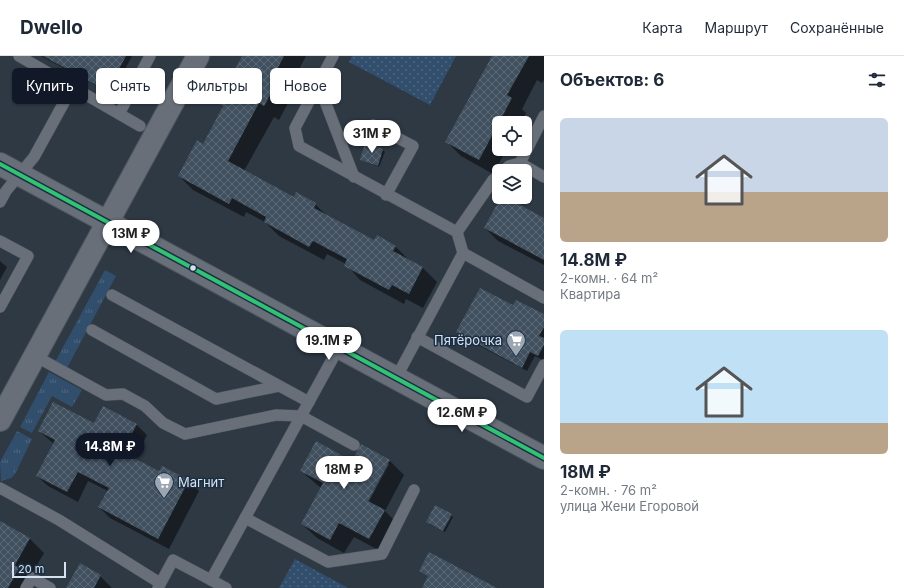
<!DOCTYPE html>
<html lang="ru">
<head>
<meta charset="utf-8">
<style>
	:root { --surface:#fff; --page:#f6f6f7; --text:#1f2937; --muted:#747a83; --line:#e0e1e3; --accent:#111827 }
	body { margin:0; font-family:Inter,sans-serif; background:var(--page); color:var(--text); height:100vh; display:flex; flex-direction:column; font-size:15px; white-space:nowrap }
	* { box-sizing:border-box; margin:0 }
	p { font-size:13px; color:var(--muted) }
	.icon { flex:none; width:22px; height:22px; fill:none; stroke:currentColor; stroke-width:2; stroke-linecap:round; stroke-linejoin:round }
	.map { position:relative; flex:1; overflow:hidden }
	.sheet { display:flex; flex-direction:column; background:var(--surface); width:360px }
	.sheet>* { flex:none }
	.banner { position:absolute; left:12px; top:12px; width:380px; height:36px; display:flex; gap:8px }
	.fabs { position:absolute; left:492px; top:60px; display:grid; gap:8px }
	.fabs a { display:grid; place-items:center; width:40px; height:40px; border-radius:6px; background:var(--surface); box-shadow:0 1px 3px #0004; font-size:20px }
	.scale { position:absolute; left:12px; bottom:10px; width:54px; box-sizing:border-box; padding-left:4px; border:2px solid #d5e1ee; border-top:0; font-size:11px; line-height:14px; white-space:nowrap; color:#d5e1ee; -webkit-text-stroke:3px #1b2e43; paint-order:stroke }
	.price { position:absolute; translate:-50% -34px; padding:0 9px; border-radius:14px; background:#fff; color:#222; font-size:13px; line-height:26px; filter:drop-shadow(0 1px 2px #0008) }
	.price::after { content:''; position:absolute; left:50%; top:24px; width:12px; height:9px; margin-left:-6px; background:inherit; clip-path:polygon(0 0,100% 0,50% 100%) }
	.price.active { background:var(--accent); color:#fff }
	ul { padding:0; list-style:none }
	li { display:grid; align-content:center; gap:8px; height:212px; padding:0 16px }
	li span { display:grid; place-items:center; height:124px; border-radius:6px; color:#555 }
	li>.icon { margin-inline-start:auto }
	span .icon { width:72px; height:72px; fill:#fffc; stroke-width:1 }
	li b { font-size:17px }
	h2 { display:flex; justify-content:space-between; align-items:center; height:48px; padding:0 16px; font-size:17px }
	.pill { padding:0 14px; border-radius:6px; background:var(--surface); box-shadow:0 1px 3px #0004; font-size:14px; line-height:36px }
	.pill.active { background:var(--accent); color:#fff }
	header { display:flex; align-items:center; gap:24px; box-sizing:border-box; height:56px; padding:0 20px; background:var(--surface); border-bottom:1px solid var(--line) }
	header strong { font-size:19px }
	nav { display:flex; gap:22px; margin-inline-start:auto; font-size:14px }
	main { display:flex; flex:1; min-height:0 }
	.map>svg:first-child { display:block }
</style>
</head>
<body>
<header>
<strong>Dwello</strong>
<nav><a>Карта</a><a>Маршрут</a><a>Сохранённые</a></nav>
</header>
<main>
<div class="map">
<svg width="544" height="532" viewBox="0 0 544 532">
	<defs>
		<pattern id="grass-tufts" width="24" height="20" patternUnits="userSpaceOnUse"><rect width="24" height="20" fill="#324e6d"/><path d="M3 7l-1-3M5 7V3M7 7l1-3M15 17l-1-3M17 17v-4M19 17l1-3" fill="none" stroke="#4f6782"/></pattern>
		<pattern id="park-dots" width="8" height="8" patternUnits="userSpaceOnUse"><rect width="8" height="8" fill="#324e6d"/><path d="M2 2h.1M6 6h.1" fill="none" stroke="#4f6782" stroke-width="1.8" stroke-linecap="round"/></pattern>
		<pattern id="building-cross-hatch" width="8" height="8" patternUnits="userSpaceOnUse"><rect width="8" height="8" fill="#41505f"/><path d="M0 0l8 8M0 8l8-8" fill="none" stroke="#5c6976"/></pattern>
	</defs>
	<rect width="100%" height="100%" fill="#2e3944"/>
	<!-- grass -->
	<g fill="url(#grass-tufts)">
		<path d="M105,214L116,220L67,312L55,306Z"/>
		<path d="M49,316L82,334L72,351L52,340L32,377L20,371Z"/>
		<path d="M17,375L32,383L15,418L11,422L1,425L0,406Z"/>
	</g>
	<!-- park -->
	<g fill="url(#park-dots)">
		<path d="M352,0H456L430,49L349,6Z"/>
		<path d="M295,503L348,532H279Z"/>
	</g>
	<!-- shadow -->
	<g fill="#0007" fill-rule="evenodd">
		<path d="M41,0H132L112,38Z"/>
		<path d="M251,0H306L283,43L288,47L279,64L274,61L244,115L294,142L315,148L328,161L374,186L395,190L409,204L423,212L437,226L423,252L406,243L404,248L360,224L346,208L327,198L324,204L279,180L265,166L246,156L244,161L193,134L179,120L203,89L223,51L218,46Z"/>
		<path d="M493,0H544V24L542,27L537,24L522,53L526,57L521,67H499V93H507L493,118L461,100L447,86Z"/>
		<path d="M383,94L385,96L379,111L361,104Z"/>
		<path d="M544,163V209L498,185L485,172Z"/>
		<path d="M0,205L7,211L0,224Z"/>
		<path d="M514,251L544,259V301L543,304L535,300L527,315L461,280L457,276Z"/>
		<path d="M94,368H136L147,379L134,403L160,416L162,411L189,425L199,435L169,493L110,462L99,451L108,435L88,425L78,446L48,430L37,420L54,388L39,375Z"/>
		<path d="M362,390L390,405L404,419L385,455L399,469L384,497L354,481L344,497L317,482L302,468L321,432L301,415L353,406ZM387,408H389L367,449L365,448Z"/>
		<path d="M451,459L453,461L445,476L429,468Z"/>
		<path d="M0,466L29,482L44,497L29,523L30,532H0Z"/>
		<path d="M100,520L112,532H71Z"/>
	</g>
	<!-- building -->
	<g fill="url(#building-cross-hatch)">
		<path d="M43,0H126L107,35Z"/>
		<path d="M242,0H284L269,29L274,32L264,50L259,47L228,105L294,141L296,136L316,147L314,152L374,184L377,179L396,190L393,195L423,211L409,238L392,229L389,234L344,210L347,203L313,185L309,191L264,166L266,161L232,142L229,148L178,120L197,84L203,88L223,50L217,47Z"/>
		<path d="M492,0H529L507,39L512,42L479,104L445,86Z"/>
		<path d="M365,87L383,93L378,110L360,104Z"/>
		<path d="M500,143L507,147L509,143L544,162V204L484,172Z"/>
		<path d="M480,232L513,249L516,244L544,258V271L539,280L544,282V289L538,300L530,296L522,312L456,276Z"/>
		<path d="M53,346L94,367L103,350L137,368L122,396L159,415L162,410L189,424L158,483L98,451L109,432L78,416L67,436L36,420L55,384L38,375Z"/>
		<path d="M316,385L352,405L361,388L390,404L368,445L385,454L369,483L339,467L330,484L301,468L323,427L300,415Z"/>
		<path d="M435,449L452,458L443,475L426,466Z"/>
		<path d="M0,465L30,482L15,509L19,512L8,532H0Z"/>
		<path d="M429,496L497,532H422L428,520L419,515Z"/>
		<path d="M80,507L101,519L94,532H66Z"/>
	</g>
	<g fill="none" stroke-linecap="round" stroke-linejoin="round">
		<defs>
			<g id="service">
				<path d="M19,0L140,70"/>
				<path d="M333,0L295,72L299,90L457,176L463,197L396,322"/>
				<path d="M318,27L354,121"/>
				<path d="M119,58L150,0"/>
				<path d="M373,69L413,90L386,139"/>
				<path d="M520,107L544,121"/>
				<path d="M503,115L509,110L520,107L544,60"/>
				<path d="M0,146L6,135L34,101L72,32"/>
				<path d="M457,176L493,124L499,119"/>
				<path d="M0,185L28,200L0,251"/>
				<path d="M463,197L544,242"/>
				<path d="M112,239L309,346"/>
				<path d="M92,274L216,343L279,330"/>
				<path d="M417,281L527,341L544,309"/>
				<path d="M35,300L106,339L123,338L145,350L163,367L185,378L276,359L301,360L354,389"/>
				<path d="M0,432L59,464L160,527"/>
				<path d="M245,462L328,506L382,498L414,434"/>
				<path d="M26,532L32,522L50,532"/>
				<path d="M158,532L173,504L211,524"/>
				<path d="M226,532L211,524L339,291"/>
			</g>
			<g id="minor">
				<path d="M0,108L544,402"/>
				<path d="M0,364L198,0"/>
			</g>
		</defs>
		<!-- service casing -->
		<use href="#service" stroke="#4d5761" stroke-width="12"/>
		<!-- minor casing -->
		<use href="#minor" stroke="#4d5761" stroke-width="24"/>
		<!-- service -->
		<use href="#service" stroke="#686f79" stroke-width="11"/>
		<!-- minor -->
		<use href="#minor" stroke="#686f79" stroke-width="22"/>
		<defs>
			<path id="bus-1" d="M0,108L544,402"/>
		</defs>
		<!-- bus-1 casing -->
		<use href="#bus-1" stroke="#1b2e43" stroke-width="7"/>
		<!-- bus-1 -->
		<use href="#bus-1" stroke="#32c273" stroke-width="4"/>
	</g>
	<!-- icons -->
	<defs>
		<symbol id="supermarket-pin" viewBox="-11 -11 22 30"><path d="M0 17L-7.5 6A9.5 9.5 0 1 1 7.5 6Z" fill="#9ba6b2" stroke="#1b2e43"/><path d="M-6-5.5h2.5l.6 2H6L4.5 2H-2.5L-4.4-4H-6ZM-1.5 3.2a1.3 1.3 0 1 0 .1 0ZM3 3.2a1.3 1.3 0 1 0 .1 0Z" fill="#fff"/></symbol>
	</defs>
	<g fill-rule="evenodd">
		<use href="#supermarket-pin" x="505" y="273" width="22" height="30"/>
		<use href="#supermarket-pin" x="153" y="415" width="22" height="30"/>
	</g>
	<!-- markers -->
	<circle fill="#d5e1ee" stroke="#1b2e43" stroke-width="1.5" cx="193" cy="212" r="3.5"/>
	<g text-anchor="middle" stroke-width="3" stroke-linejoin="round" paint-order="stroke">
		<!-- poi labels -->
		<g font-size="13" fill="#d5e1ee" stroke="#1b2e43" text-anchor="end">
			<text x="502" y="289">Пятёрочка</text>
			<text x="178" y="431" text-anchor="start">Магнит</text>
		</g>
	</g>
</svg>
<div class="fabs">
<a><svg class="icon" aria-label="locate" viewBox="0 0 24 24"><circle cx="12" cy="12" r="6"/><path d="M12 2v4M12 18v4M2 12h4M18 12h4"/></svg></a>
<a><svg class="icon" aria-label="layers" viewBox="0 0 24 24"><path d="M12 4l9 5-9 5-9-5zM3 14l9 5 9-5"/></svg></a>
</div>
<div class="scale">20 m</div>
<b class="price" style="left:372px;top:98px">31M ₽</b>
<b class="price" style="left:131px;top:198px">13M ₽</b>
<b class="price" style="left:329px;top:305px">19.1M ₽</b>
<b class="price" style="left:462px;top:377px">12.6M ₽</b>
<b class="price active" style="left:110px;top:411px">14.8M ₽</b>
<b class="price" style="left:344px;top:434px">18M ₽</b>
<div class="banner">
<a class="pill active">Купить</a>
<a class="pill">Снять</a>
<a class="pill">Фильтры</a>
<a class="pill">Новое</a>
</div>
</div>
<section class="sheet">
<h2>Объектов: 6<svg class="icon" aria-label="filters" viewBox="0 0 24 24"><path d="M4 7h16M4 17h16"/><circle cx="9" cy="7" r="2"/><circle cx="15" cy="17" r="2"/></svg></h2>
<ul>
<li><span style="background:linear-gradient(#c9d6e8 60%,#b9a48a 0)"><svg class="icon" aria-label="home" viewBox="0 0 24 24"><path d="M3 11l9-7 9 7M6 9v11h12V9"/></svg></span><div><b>14.8M ₽</b><p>2-комн. · 64 m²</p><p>Квартира</p></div></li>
<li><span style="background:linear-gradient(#bfe0f5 75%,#b9a48a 0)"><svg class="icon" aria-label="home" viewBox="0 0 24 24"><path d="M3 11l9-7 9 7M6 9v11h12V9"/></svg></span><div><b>18M ₽</b><p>2-комн. · 76 m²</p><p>улица Жени Егоровой</p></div></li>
</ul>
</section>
</main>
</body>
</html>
